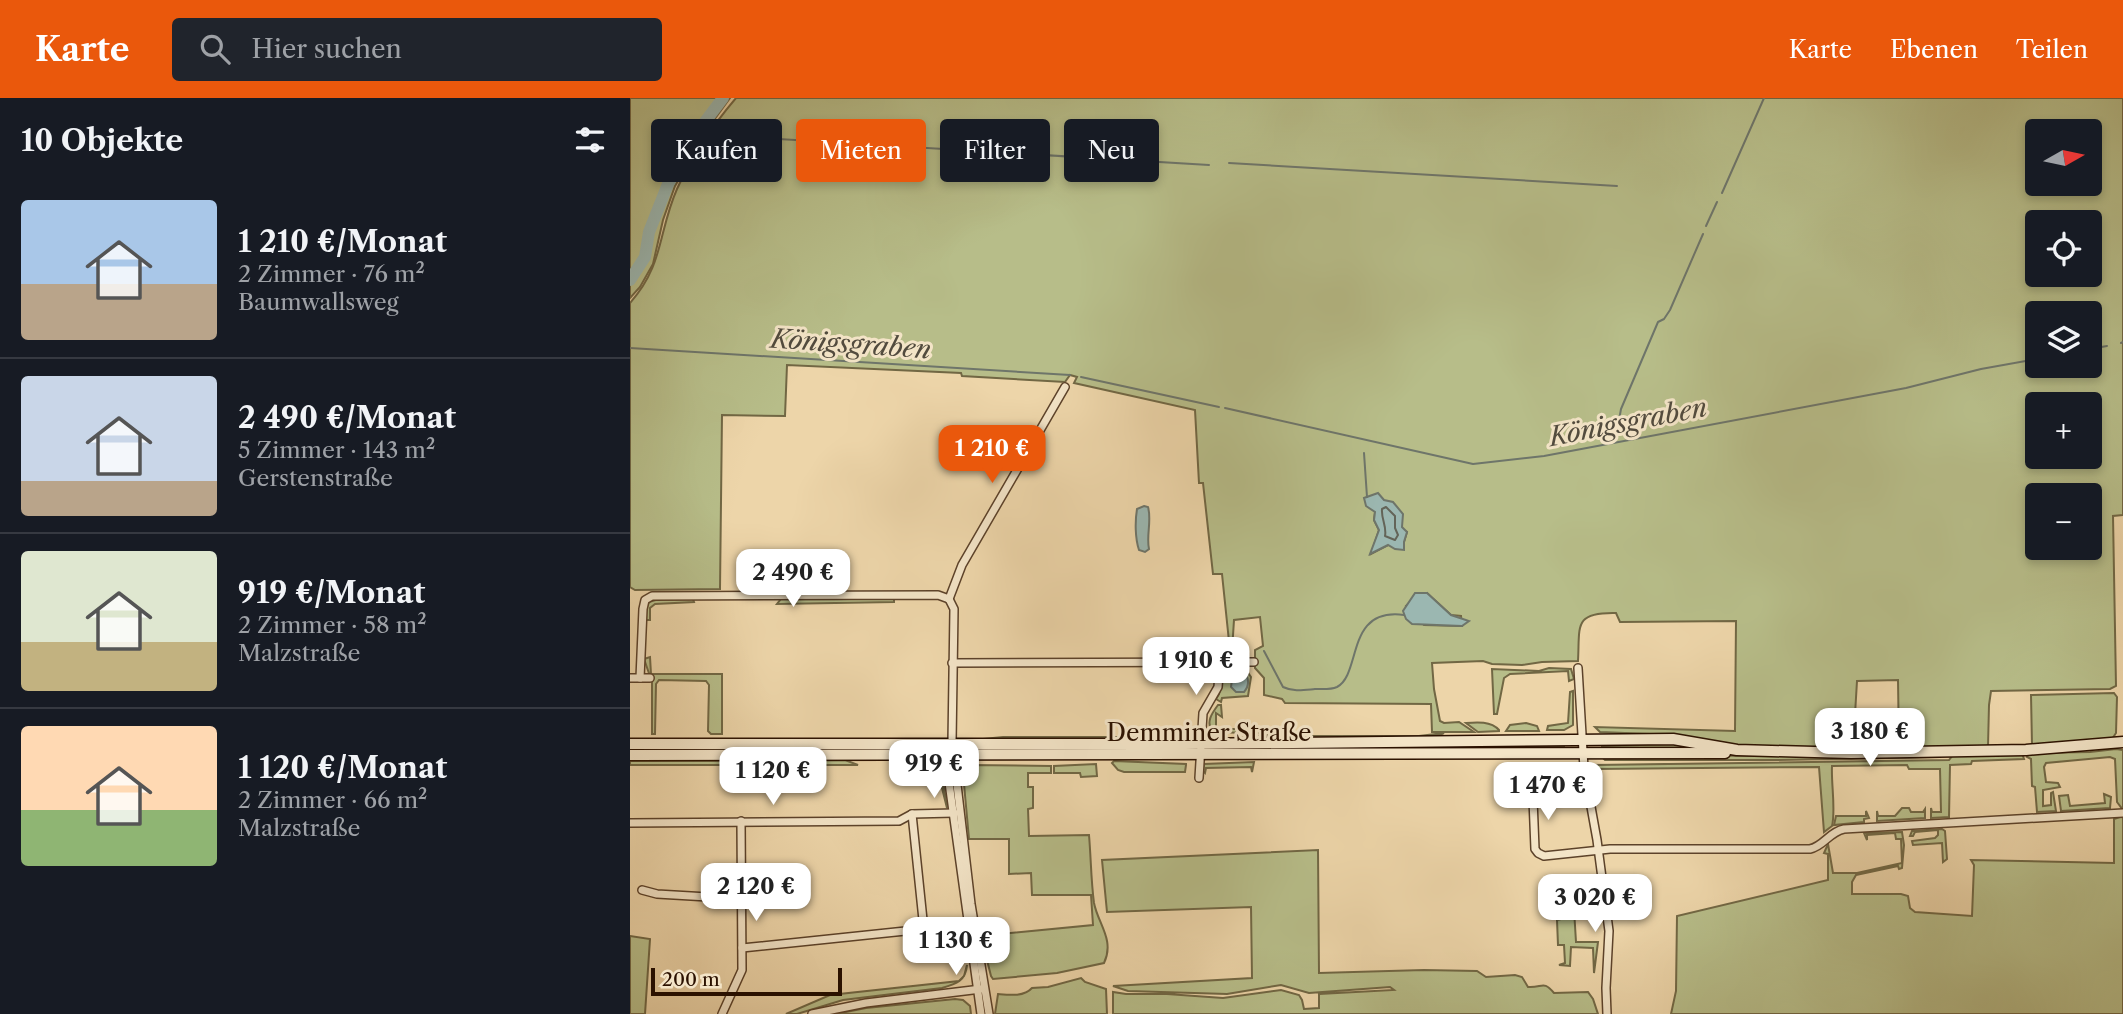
<!DOCTYPE html>
<html lang="de">
<head>
<meta charset="utf-8">
<style>
	:root { --surface:#171b24; --page:#20242c; --text:#f1f3f6; --muted:#9ea1a6; --line:#363941; --accent:#ea580c }
	body { margin:0; font-family:"Libre Caslon Text",serif; background:var(--page); color:var(--text); height:100vh; display:flex; flex-direction:column; font-size:26px; white-space:nowrap }
	* { box-sizing:border-box; margin:0 }
	p { font-size:23px; color:var(--muted) }
	.icon { flex:none; width:38px; height:38px; fill:none; stroke:currentColor; stroke-width:2; stroke-linecap:round; stroke-linejoin:round }
	.map { position:relative; flex:1; overflow:hidden }
	.sheet { display:flex; flex-direction:column; background:var(--surface); width:630px }
	.sheet>* { flex:none }
	.banner { position:absolute; left:21px; top:21px; width:665px; height:63px; display:flex; gap:14px }
	.needle { width:46px; rotate:81deg }
	.controls { position:absolute; left:1395px; top:21px; display:grid; gap:14px }
	.controls a { display:grid; place-items:center; width:77px; height:77px; border-radius:7px; background:var(--surface); box-shadow:0 4px 10px #0003; font-size:35px }
	.scale { position:absolute; left:21px; bottom:18px; width:191px; box-sizing:border-box; padding-left:7px; border:4px solid #2b1100; border-top:0; font-size:19px; line-height:24px; white-space:nowrap; color:#2b1100; -webkit-text-stroke:5px #f3e4c7; paint-order:stroke }
	.price { position:absolute; translate:-50% -60px; padding:0 16px; border-radius:14px; background:#fff; color:#222; font-size:23px; line-height:46px; filter:drop-shadow(0 2px 4px #0008) }
	.price::after { content:''; position:absolute; left:50%; top:42px; width:21px; height:16px; margin-left:-10px; background:inherit; clip-path:polygon(0 0,100% 0,50% 100%) }
	.price.selected { background:var(--accent); color:#fff }
	ul { padding:0; list-style:none }
	li { display:flex; align-items:center; gap:21px; height:175px; padding:0 21px }
	li+li { border-top:2px solid var(--line) }
	li span { display:grid; place-items:center; flex:none; width:196px; height:140px; border-radius:7px; color:#555 }
	li>.icon { margin-inline-start:auto }
	span .icon { width:84px; height:84px; fill:#fffc; stroke-width:1 }
	li b { font-size:30px }
	h2 { display:flex; justify-content:space-between; align-items:center; height:84px; padding:0 21px; font-size:30px }
	.chip { padding:0 24px; border-radius:7px; background:var(--surface); box-shadow:0 4px 10px #0003; font-size:24px; line-height:63px }
	.chip.selected { background:var(--accent); color:#fff }
	header { display:flex; align-items:center; gap:42px; box-sizing:border-box; height:98px; padding:0 35px; background:var(--accent); color:#fff }
	header strong { font-size:33px }
	nav { display:flex; gap:38px; margin-inline-start:auto; font-size:24px }
	.search { width:490px; height:63px; background:var(--page); display:flex; align-items:center; gap:18px; box-sizing:border-box; padding:0 24px; border-radius:7px; color:var(--muted); font-size:26px }
	main { display:flex; flex:1; min-height:0 }
	.map>svg:first-child { display:block }
</style>
</head>
<body>
<header>
<strong>Karte</strong>
<div class="search"><svg class="icon" aria-label="search" viewBox="0 0 24 24"><circle cx="10" cy="10" r="6"/><path d="M15 15l6 6"/></svg>Hier suchen</div>
<nav><a>Karte</a><a>Ebenen</a><a>Teilen</a></nav>
</header>
<main>
<section class="sheet">
<h2>10 Objekte<svg class="icon" aria-label="filters" viewBox="0 0 24 24"><path d="M4 7h16M4 17h16"/><circle cx="9" cy="7" r="2"/><circle cx="15" cy="17" r="2"/></svg></h2>
<ul>
<li><span style="background:linear-gradient(#a9c7e8 60%,#b9a48a 0)"><svg class="icon" aria-label="home" viewBox="0 0 24 24"><path d="M3 11l9-7 9 7M6 9v11h12V9"/></svg></span><div><b>1 210 €/Monat</b><p>2 Zimmer · 76 m²</p><p>Baumwallsweg</p></div></li>
<li><span style="background:linear-gradient(#c9d6e8 75%,#b9a48a 0)"><svg class="icon" aria-label="home" viewBox="0 0 24 24"><path d="M3 11l9-7 9 7M6 9v11h12V9"/></svg></span><div><b>2 490 €/Monat</b><p>5 Zimmer · 143 m²</p><p>Gerstenstraße</p></div></li>
<li><span style="background:linear-gradient(#dfe7d0 65%,#c2b280 0)"><svg class="icon" aria-label="home" viewBox="0 0 24 24"><path d="M3 11l9-7 9 7M6 9v11h12V9"/></svg></span><div><b>919 €/Monat</b><p>2 Zimmer · 58 m²</p><p>Malzstraße</p></div></li>
<li><span style="background:linear-gradient(#ffd9b3 60%,#8fb573 0)"><svg class="icon" aria-label="home" viewBox="0 0 24 24"><path d="M3 11l9-7 9 7M6 9v11h12V9"/></svg></span><div><b>1 120 €/Monat</b><p>2 Zimmer · 66 m²</p><p>Malzstraße</p></div></li>
</ul>
</section>
<div class="map">
<svg width="1493" height="916" viewBox="0 0 1493 916">
	<rect width="100%" height="100%" fill="#edd5a9"/>
	<filter id="stains"><feTurbulence type="fractalNoise" baseFrequency=".00286" numOctaves="4"/><feColorMatrix values="0 0 0 0 .2 0 0 0 0 .09 0 0 0 0 .02 0 0 0 .5 -.17"/></filter>
	<radialGradient id="worn" r=".72"><stop offset=".6" stop-color="#630" stop-opacity="0"/><stop offset="1" stop-color="#630" stop-opacity=".3"/></radialGradient>
	<!-- green -->
	<g fill="#b7bd89" stroke="#716744" stroke-width="2" fill-rule="evenodd">
		<path d="M0,0H100L68,44L64,56L45,88L33,122L23,166L10,189L0,200Z"/>
		<path d="M106,0H1493V417L1483,418L1486,588L1480,591L1361,593L1359,607L1358,649L1269,650L1268,582L1227,583L1223,650H1122L1045,637L970,634L965,629L1105,633L1106,523L990,524L986,515C943,514 950,528 948,563L912,564L892,567L862,566L853,563L802,565L804,591L810,623L814,625L829,624L844,634H802L801,606L655,605L652,601L634,597V580L625,570V552L633,548L630,519L604,522L602,553H600L592,476H583L573,385H569L565,312L444,285L447,279L440,277L435,284L332,278L331,275L157,267L155,318L92,317L90,491L5,492L0,489V205C34,167 28,134 47,91C62,58 83,27 106,0ZM1407,33H1460V86H1407ZM1407,124H1460V177H1407ZM1407,215H1460V268H1407ZM1407,306H1460V359H1407ZM1407,397H1460V450H1407ZM745,414L777,434L774,444L758,447L741,456L749,432L744,422ZM797,495L821,517L831,518L832,528L794,527L776,508L783,501Z"/>
		<path d="M264,500V504L147,506L151,501Z"/>
		<path d="M29,501H63L64,504L25,506L20,510V522H16V511L19,504Z"/>
		<path d="M20,559L21,576H92V636H81L78,633L79,587L76,583L29,582L26,586L25,636H22V584L14,561Z"/>
		<path d="M614,569L621,579L618,598L592,600L591,604L586,601L589,596L595,570Z"/>
		<path d="M919,570L941,571L944,581L939,583L938,573L880,576L874,580L867,616H864L862,571L909,573Z"/>
		<path d="M943,593V627L934,632H917L918,628L938,625L940,594Z"/>
		<path d="M1484,595L1487,599L1486,635L1482,641L1402,647L1401,597Z"/>
		<path d="M588,607H591L592,619L586,615V631H652V636L583,634C575,625 582,615 588,607Z"/>
		<path d="M836,625C847,624 861,623 869,632V633L848,634Z"/>
		<path d="M896,625L907,628L909,633H876L880,627Z"/>
		<path d="M814,635L805,639L640,640L622,638H789Z"/>
		<path d="M373,639H550L552,640L353,641Z"/>
		<path d="M934,645V648H881L863,651L582,652V650Z"/>
		<path d="M1049,646L1051,648L1049,650H972V648Z"/>
		<path d="M0,650H288L0,653Z"/>
		<path d="M1486,651L1493,652V712L1487,704L1485,661L1480,659L1416,665L1414,669L1416,684L1428,685L1430,689L1413,692V708L1421,707V695L1423,694L1426,713L1407,714L1405,689L1402,688L1401,661L1397,659L1400,655L1460,654Z"/>
		<path d="M1392,655L1394,661L1342,663L1341,666L1320,667L1319,719L1301,720V710L1302,714H1311L1310,671H1279L1277,667L1202,668C1201,686 1206,712 1202,728L1194,734L1189,669L965,671V667L1319,662L1323,657Z"/>
		<path d="M1313,657L1310,659L1144,662H975L971,658Z"/>
		<path d="M215,662L228,667H0V663Z"/>
		<path d="M484,663L556,666V667L555,674H494L488,672L482,665Z"/>
		<path d="M624,664L622,674L621,669L576,670L575,675L573,673L574,666Z"/>
		<path d="M466,666L467,678L451,679L450,675H424V668Z"/>
		<path d="M338,667L421,668V675H398V689H403V710L398,711L399,738L459,737C461,760 461,783 464,805C468,826 485,842 474,865L427,875L363,881L361,878L351,838L463,827L461,797H402L401,775L379,776V741H339L333,675L334,670Z"/>
		<path d="M288,669L307,672L313,683L317,710L309,678L288,676Z"/>
		<path d="M1474,696L1481,699L1480,710L1431,713L1429,698L1438,697L1440,708L1475,705Z"/>
		<path d="M1272,710H1279L1281,714H1293L1295,711V720L1247,723V713L1248,718H1265Z"/>
		<path d="M1236,713L1239,720L1234,721V724L1204,727L1206,718H1236Z"/>
		<path d="M1493,718V916H1041L1046,893L1047,818L1198,782V756L1194,755L1198,746L1203,775H1227L1272,765L1271,741H1266L1265,735L1237,737V742L1234,735L1272,734L1274,747L1272,770L1269,771L1268,768L1226,777L1222,784V796H1271L1278,798L1280,810L1285,814L1342,818L1344,767L1341,762L1484,765V721Z"/>
		<path d="M1312,731L1315,733L1317,761L1313,764L1312,745L1283,747L1282,743L1305,740L1308,737V732L1285,734L1283,738H1280L1282,733Z"/>
		<path d="M688,752L689,875L794,872L847,873L856,879L885,877L892,879L898,889C913,890 913,882 924,895L958,894L963,901L968,916H483V894L496,896H537L593,900L651,892L669,897L672,902L674,911L689,910V896L764,892L760,889L679,895L651,887L597,896L498,893L483,888L622,880L621,809L477,814L472,762Z"/>
		<path d="M945,806H948L944,811L946,844H968L964,875L963,850L941,849L940,868L929,867L935,865L934,847H928L927,822L935,820Z"/>
		<path d="M0,838L20,841L15,916H0Z"/>
		<path d="M337,867C336,883 326,886 312,890L213,902L167,916H156L200,897L329,883L334,878Z"/>
		<path d="M451,880L455,884L476,891L477,916H365L368,896C379,897 394,899 402,890L418,889Z"/>
		<path d="M325,901L333,902L340,908L341,916H206L236,910Z"/>
	</g>
	<!-- water -->
	<g fill="#9bb7b1" stroke="#6e756a" stroke-width="2">
		<path d="M748,395L754,402L763,404L773,416L772,429L777,434L774,444V452L765,451L758,447L740,456L749,432L744,422L745,414L736,408L734,400Z"/>
		<path d="M514,408L518,409C522,422 516,438 519,451L515,454L509,452C505,440 505,423 507,411Z"/>
		<path d="M785,495H797L821,517L839,523L832,528L782,526L776,521L773,513Z"/>
		<path d="M607,571L614,573C619,580 620,587 614,594H606L601,589L603,574Z"/>
	</g>
	<g fill="none" stroke-linecap="round" stroke-linejoin="round">
		<!-- shore -->
		<path stroke="#636458" stroke-width="2" d="M756,409L765,418V430L768,437L765,442L755,438C757,428 751,421 752,411Z"/>
		<!-- stream -->
		<g stroke="#6e756a" stroke-width="2">
			<path d="M81,37L579,67"/>
			<path d="M599,65L987,88"/>
			<path d="M1092,95L1134,0"/>
			<path d="M1076,128L1087,104"/>
			<path d="M1491,245L1493,244"/>
			<path d="M0,250L440,277"/>
			<path d="M1460,251L1477,248"/>
			<path d="M451,279L589,309"/>
			<path d="M595,310L843,366L914,358L1276,290L1351,271L1407,261"/>
			<path d="M985,344L991,311L1028,224L1034,221L1040,212L1073,136"/>
			<path d="M734,355L737,399"/>
			<path d="M634,553L653,589C663,594 674,592 685,591C692,591 700,592 707,589C732,576 715,509 774,517"/>
		</g>
		<!-- river -->
		<path stroke="#9bb7b1" stroke-width="12" d="M0,182L15,159L19,134L38,86L68,33L93,0"/>
		<defs>
			<g id="minor">
				<path d="M319,501L324,511L322,644L341,806L359,916"/>
				<path d="M319,501L332,467L435,289"/>
				<path d="M322,565L624,564"/>
				<path d="M948,570L954,670L967,742L979,833L976,890L977,916"/>
				<path d="M0,580H20"/>
				<path d="M10,580L13,511L15,502L22,498L308,497L319,501"/>
				<path d="M318,655L317,670L351,916"/>
				<path d="M569,680L573,615L588,589L590,564"/>
				<path d="M903,701L905,751L908,755L914,758L980,751H1180C1194,748 1199,734 1214,731L1493,715"/>
				<path d="M0,725L269,723L282,716L324,715"/>
				<path d="M12,792L27,796L112,801"/>
				<path d="M291,830L299,836L324,835"/>
				<path d="M112,850L285,832L291,830L293,822L282,716"/>
				<path d="M92,916L112,872L111,723"/>
				<path d="M182,916L236,905L351,891"/>
			</g>
			<g id="secondary">
				<path d="M0,646H556L1043,641L1107,652L1221,655L1396,652L1493,644"/>
				<path d="M0,657C365,656 730,655 1095,655"/>
			</g>
		</defs>
		<!-- minor casing -->
		<use href="#minor" stroke="#5c422a" stroke-width="10"/>
		<!-- secondary casing -->
		<use href="#secondary" stroke="#2b1100" stroke-width="13"/>
		<!-- minor -->
		<use href="#minor" stroke="#f3e4c7" stroke-width="7"/>
		<!-- secondary -->
		<use href="#secondary" stroke="#f3e4c7" stroke-width="10"/>
	</g>
	<g text-anchor="middle" stroke-width="6" stroke-linejoin="round" paint-order="stroke">
		<!-- street labels -->
		<g font-size="24" fill="#2b1100" stroke="#f3e4c7">
			<text x="579" y="643">Demminer Straße</text>
		</g>
		<!-- water labels -->
		<g font-size="26" font-style="italic" fill="#524b3e" stroke="#f3e4c7">
			<text transform="translate(221 246) rotate(4)" y="9">Königsgraben</text>
			<text transform="translate(998 324) rotate(-11)" y="9">Königsgraben</text>
		</g>
	</g>
	<rect width="100%" height="100%" filter="url(#stains)"/>
	<rect width="100%" height="100%" fill="url(#worn)"/>
</svg>
<div class="controls">
<a><svg class="needle" viewBox="-14 -14 28 28"><path d="M0-13l5 13h-10z" fill="#e53935"/><path d="M0 13l5-13h-10z" fill="#9ea1a6"/></svg></a>
<a><svg class="icon" aria-label="locate" viewBox="0 0 24 24"><circle cx="12" cy="12" r="6"/><path d="M12 2v4M12 18v4M2 12h4M18 12h4"/></svg></a>
<a><svg class="icon" aria-label="layers" viewBox="0 0 24 24"><path d="M12 4l9 5-9 5-9-5zM3 14l9 5 9-5"/></svg></a>
<a>+</a>
<a>−</a>
</div>
<div class="scale">200 m</div>
<b class="price selected" style="left:362px;top:387px">1 210 €</b>
<b class="price" style="left:163px;top:511px">2 490 €</b>
<b class="price" style="left:566px;top:599px">1 910 €</b>
<b class="price" style="left:1240px;top:670px">3 180 €</b>
<b class="price" style="left:304px;top:702px">919 €</b>
<b class="price" style="left:143px;top:709px">1 120 €</b>
<b class="price" style="left:918px;top:724px">1 470 €</b>
<b class="price" style="left:126px;top:825px">2 120 €</b>
<b class="price" style="left:965px;top:836px">3 020 €</b>
<b class="price" style="left:326px;top:879px">1 130 €</b>
<div class="banner">
<a class="chip">Kaufen</a>
<a class="chip selected">Mieten</a>
<a class="chip">Filter</a>
<a class="chip">Neu</a>
</div>
</div>
</main>
</body>
</html>
